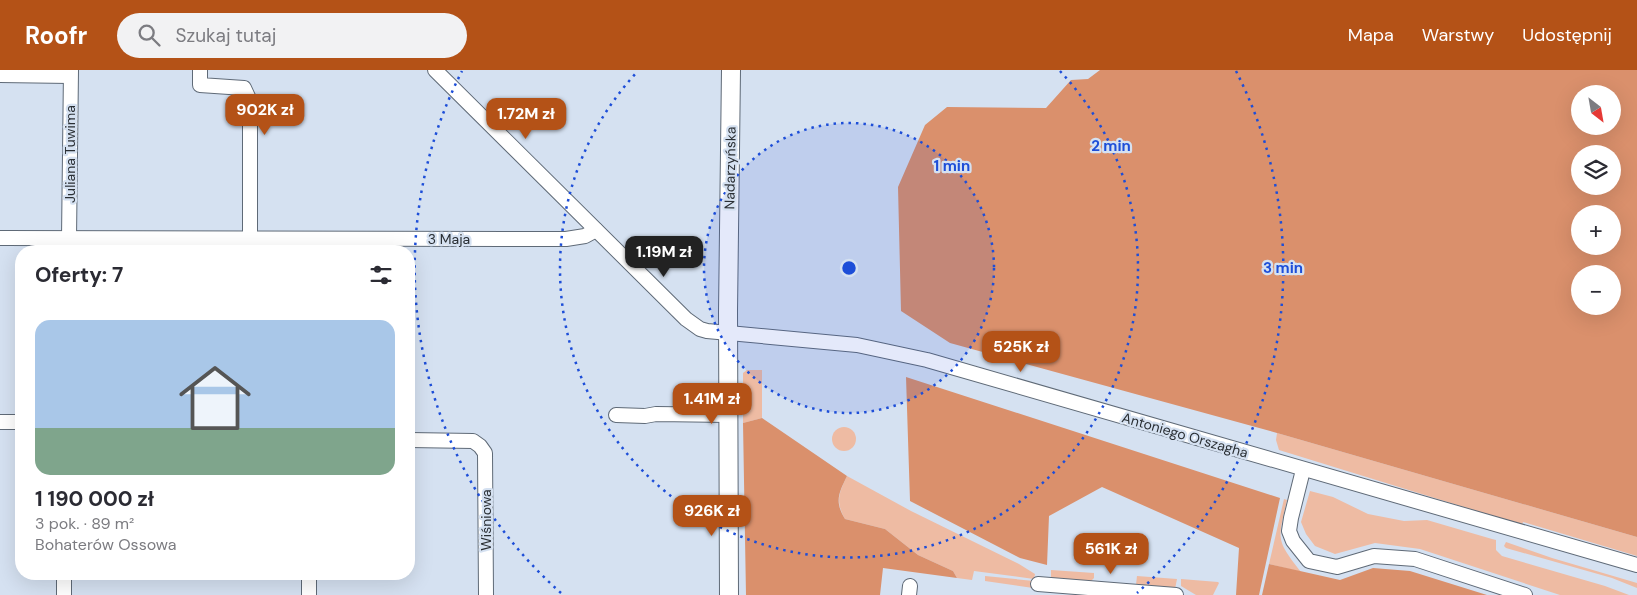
<!DOCTYPE html>
<html lang="pl">
<head>
<meta charset="utf-8">
<style>
	:root { --surface:#fff; --page:#f2f2f3; --text:#2b2b33; --muted:#7c7c81; --line:#e1e1e2; --accent:#b45217 }
	body { margin:0; font-family:"DM Sans",sans-serif; background:var(--page); color:var(--text); height:100vh; display:flex; flex-direction:column; font-size:19px; white-space:nowrap }
	* { box-sizing:border-box; margin:0 }
	p { font-size:16px; color:var(--muted) }
	.icon { flex:none; width:28px; height:28px; fill:none; stroke:currentColor; stroke-width:2; stroke-linecap:round; stroke-linejoin:round }
	.map { position:relative; flex:1; overflow:hidden }
	.drawer { position:absolute; left:15px; top:175px; width:400px; height:335px; display:flex; flex-direction:column; background:var(--surface); border-radius:20px; box-shadow:0 5px 20px #0002 }
	.drawer>* { flex:none }
	.needle { width:32px; rotate:149deg }
	.tools { position:absolute; left:1571px; top:15px; display:grid; gap:10px }
	.tools a { display:grid; place-items:center; width:50px; height:50px; border-radius:50%; background:var(--surface); box-shadow:0 5px 20px #0002; font-size:25px }
	.price { position:absolute; translate:-50% -42px; padding:0 11px; border-radius:10px; background:var(--accent); color:#fff; font-size:16px; line-height:32px; filter:drop-shadow(0 1px 2px #0008) }
	.price::after { content:''; position:absolute; left:50%; top:30px; width:15px; height:11px; margin-left:-8px; background:inherit; clip-path:polygon(0 0,100% 0,50% 100%) }
	.price.current { background:#222; color:#fff }
	ul { padding:0; list-style:none }
	li { display:grid; align-content:center; gap:10px; height:265px; padding:0 20px }
	li+li { border-top:1px solid var(--line) }
	li span { display:grid; place-items:center; height:155px; border-radius:15px; color:#555 }
	li>.icon { margin-inline-start:auto }
	span .icon { width:90px; height:90px; fill:#fffc; stroke-width:1 }
	li b { font-size:21px }
	h2 { display:flex; justify-content:space-between; align-items:center; height:60px; padding:0 20px; font-size:21px }
	header { display:flex; align-items:center; gap:30px; box-sizing:border-box; height:70px; padding:0 25px; background:var(--accent); color:#fff }
	header strong { font-size:24px }
	nav { display:flex; gap:28px; margin-inline-start:auto; font-size:18px }
	.search { width:350px; height:45px; background:var(--page); display:flex; align-items:center; gap:12px; box-sizing:border-box; padding:0 18px; border-radius:28px; color:var(--muted); font-size:19px }
	.map>svg:first-child { display:block }
</style>
</head>
<body>
<header>
<strong>Roofr</strong>
<div class="search"><svg class="icon" aria-label="search" viewBox="0 0 24 24"><circle cx="10" cy="10" r="6"/><path d="M15 15l6 6"/></svg>Szukaj tutaj</div>
<nav><a>Mapa</a><a>Warstwy</a><a>Udostępnij</a></nav>
</header>
<div class="map">
<svg width="1637" height="525" viewBox="0 0 1637 525">
	<rect width="100%" height="100%" fill="#d5e1f1"/>
	<!-- green -->
	<g fill="#eebba3">
		<path d="M747,300H762V348L743,353V303Z"/>
		<circle cx="844" cy="369" r="12"/>
		<path d="M1277,363L1637,467V486L1523,452L1522,455L1279,380L1276,370Z"/>
		<path d="M847,406L911,441L1019,494L1035,504L1034,509L974,501L972,510L957,508L953,501L918,485L885,459L845,449C835,431 839,423 847,406Z"/>
		<path d="M1310,421L1333,427L1368,444L1404,451L1427,450L1492,469L1496,470V480L1502,486L1605,516L1629,525H1560L1420,479L1375,473L1335,484L1315,476L1306,464L1301,452Z"/>
		<path d="M1284,429L1287,430C1278,470 1275,469 1301,502L1269,494Z"/>
		<path d="M1506,472L1552,488L1637,513V518L1612,508L1506,478L1504,476Z"/>
		<circle cx="1122" cy="484" r="8"/>
		<path d="M1051,500L1094,503V508L1090,512L1051,509Z"/>
		<path d="M985,506L1034,511L1033,518L985,511Z"/>
		<path d="M1137,506L1177,509L1175,519L1136,515Z"/>
		<path d="M1181,509L1218,512L1219,513L1213,525H1196L1181,516Z"/>
	</g>
	<!-- forest -->
	<g fill="#da906c" fill-rule="evenodd">
		<path d="M1100,0H1637V467L1277,363L950,273L901,241L898,117L925,55L947,37L1046,38L1071,10L1088,9ZM1580,24H1612V56H1580ZM1580,84H1612V116H1580ZM1580,144H1612V176H1580ZM1580,204H1612V236H1580Z"/>
		<path d="M906,307L1280,428L1259,525H1236L1239,478L1102,417L1049,446L1047,495L1020,488L910,431Z"/>
		<path d="M762,348L847,406C839,423 834,431 845,449L885,459L918,485L953,501L957,508L883,498L880,525H746L743,353Z"/>
		<path d="M1269,494L1340,510L1373,498L1410,501L1487,525H1262Z"/>
	</g>
	<g fill="none" stroke-linecap="round" stroke-linejoin="round">
		<defs>
			<g id="minor">
				<path d="M200,0V15L244,18L250,31V169"/>
				<path d="M435,0L686,249L700,259L707,261L857,275L927,290L1637,495"/>
				<path d="M0,5L70,6"/>
				<path d="M0,168L566,169L585,166L596,160"/>
				<path d="M69,168L71,0"/>
				<path d="M616,345L645,346L656,344L729,345"/>
				<path d="M0,352H21"/>
				<path d="M409,370L473,371L480,376L485,383L486,525"/>
				<path d="M1303,400L1291,448L1289,461L1293,471L1309,491L1337,497L1374,486L1415,489L1525,525"/>
				<path d="M1038,514L1176,525"/>
				<path d="M64,525V504"/>
				<path d="M309,525V504"/>
				<path d="M909,525L910,516"/>
			</g>
			<path id="major" d="M729,525L728,242L731,0"/>
		</defs>
		<!-- minor casing -->
		<use href="#minor" stroke="#5f6a77" stroke-width="16"/>
		<!-- major casing -->
		<use href="#major" stroke="#5f6a77" stroke-width="20"/>
		<!-- minor -->
		<use href="#minor" stroke="#fff" stroke-width="14"/>
		<!-- major -->
		<use href="#major" stroke="#fff" stroke-width="18"/>
	</g>
	<!-- distance rings -->
	<circle cx="849" cy="198" r="145" fill="#1d4ed8" fill-opacity=".12"/>
	<g fill="none" stroke="#1d4ed8" stroke-width="2.5" stroke-dasharray="2.5 5">
		<circle cx="849" cy="198" r="145"/>
		<path d="M1060 1A289 289 0 1 1 638 1"/>
		<path d="M561 523A434 434 0 0 1 462 1M1236 1A434 434 0 0 1 1137 523"/>
	</g>
	<g text-anchor="middle" stroke-width="4.5" stroke-linejoin="round" paint-order="stroke">
		<!-- street labels -->
		<g font-size="14" fill="#2a2f34" stroke="#d5e1f1">
			<text transform="translate(70 84) rotate(-90)" y="5">Juliana Tuwima</text>
			<text transform="translate(730 98) rotate(-89)" y="5">Nadarzyńska</text>
			<text x="449" y="174">3 Maja</text>
			<text transform="translate(1185 365) rotate(16)" y="5">Antoniego Orszagha</text>
			<text transform="translate(486 450) rotate(-90)" y="5">Wiśniowa</text>
		</g>
	</g>
	<circle cx="849" cy="198" r="8" fill="#1d4ed8" stroke="#d5e1f1" stroke-width="2.5"/>
	<g font-size="15" text-anchor="middle" font-weight="bold" fill="#1d4ed8" stroke="#d5e1f1" stroke-width="4.5" stroke-linejoin="round" paint-order="stroke">
		<text x="1111" y="81">2 min</text>
		<text x="952" y="101">1 min</text>
		<text x="1283" y="203">3 min</text>
	</g>
</svg>
<div class="tools">
<a><svg class="needle" viewBox="-14 -14 28 28"><path d="M0-13l5 13h-10z" fill="#e53935"/><path d="M0 13l5-13h-10z" fill="#7c7c81"/></svg></a>
<a><svg class="icon" aria-label="layers" viewBox="0 0 24 24"><path d="M12 4l9 5-9 5-9-5zM3 14l9 5 9-5"/></svg></a>
<a>+</a>
<a>−</a>
</div>
<b class="price" style="left:265px;top:66px">902K zł</b>
<b class="price" style="left:526px;top:70px">1.72M zł</b>
<b class="price current" style="left:664px;top:208px">1.19M zł</b>
<b class="price" style="left:1021px;top:303px">525K zł</b>
<b class="price" style="left:712px;top:355px">1.41M zł</b>
<b class="price" style="left:712px;top:467px">926K zł</b>
<b class="price" style="left:1111px;top:505px">561K zł</b>
<section class="drawer">
<h2>Oferty: 7<svg class="icon" aria-label="filters" viewBox="0 0 24 24"><path d="M4 7h16M4 17h16"/><circle cx="9" cy="7" r="2"/><circle cx="15" cy="17" r="2"/></svg></h2>
<ul>
<li><span style="background:linear-gradient(#a9c7e8 70%,#7fa58c 0)"><svg class="icon" aria-label="home" viewBox="0 0 24 24"><path d="M3 11l9-7 9 7M6 9v11h12V9"/></svg></span><div><b>1 190 000 zł</b><p>3 pok. · 89 m²</p><p>Bohaterów Ossowa</p></div></li>
</ul>
</section>
</div>
</body>
</html>
